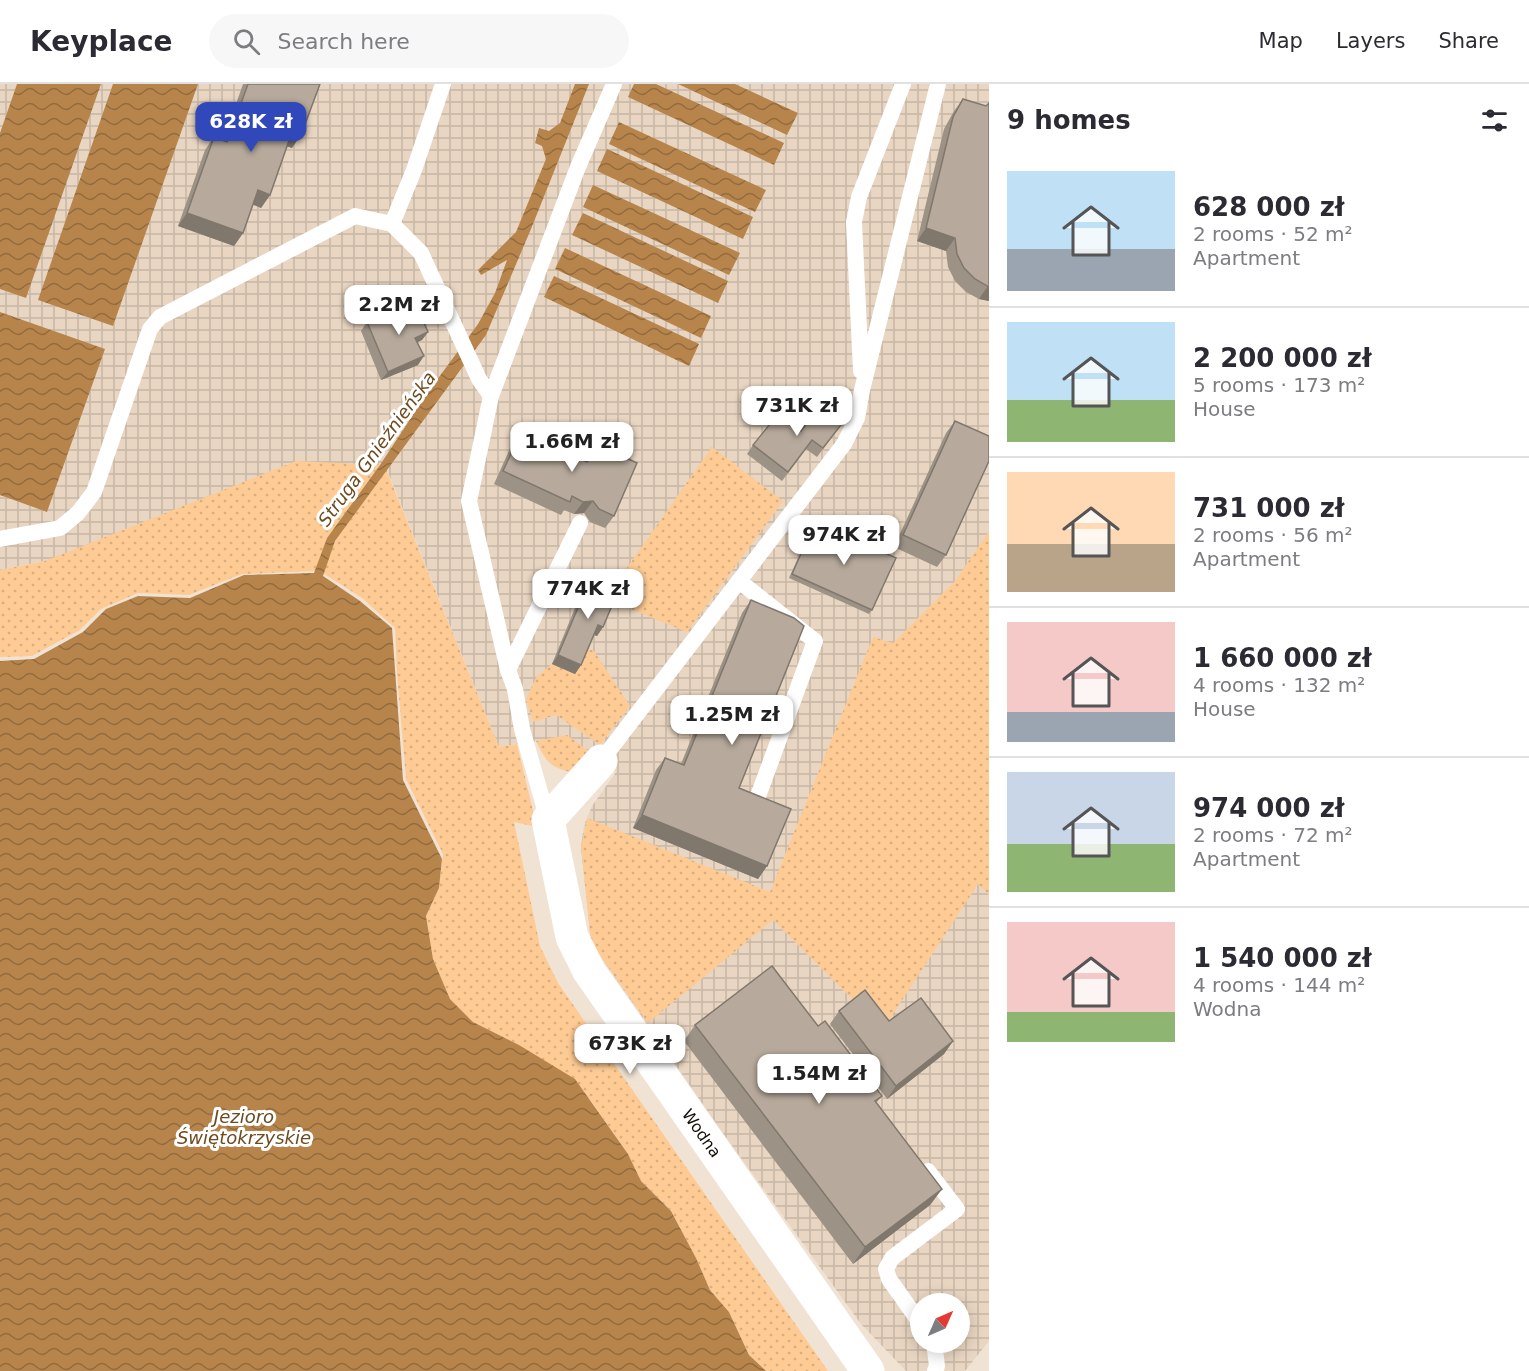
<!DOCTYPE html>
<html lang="en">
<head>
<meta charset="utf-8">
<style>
	:root { --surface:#fff; --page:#f7f7f7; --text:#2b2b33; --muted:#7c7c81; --line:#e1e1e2; --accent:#3048b9 }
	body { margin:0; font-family:"DejaVu Sans",sans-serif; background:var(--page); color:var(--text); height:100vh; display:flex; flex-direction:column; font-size:22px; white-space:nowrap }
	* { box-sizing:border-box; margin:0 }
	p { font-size:20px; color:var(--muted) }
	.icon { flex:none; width:33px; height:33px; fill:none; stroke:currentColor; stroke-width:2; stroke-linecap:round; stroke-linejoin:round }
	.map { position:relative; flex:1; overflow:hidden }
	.details { display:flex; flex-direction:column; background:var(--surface); width:540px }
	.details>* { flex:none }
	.needle { width:39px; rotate:45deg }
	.buttons { position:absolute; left:910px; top:1209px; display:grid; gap:12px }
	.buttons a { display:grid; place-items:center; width:60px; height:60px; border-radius:50%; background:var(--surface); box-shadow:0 3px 15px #0003; font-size:30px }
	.price { position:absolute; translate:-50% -51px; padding:0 14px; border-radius:12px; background:#fff; color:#222; font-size:20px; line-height:39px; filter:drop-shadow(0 2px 3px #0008) }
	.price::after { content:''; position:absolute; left:50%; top:36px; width:18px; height:14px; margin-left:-9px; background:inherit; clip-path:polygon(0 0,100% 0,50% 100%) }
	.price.selected { background:var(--accent); color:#fff }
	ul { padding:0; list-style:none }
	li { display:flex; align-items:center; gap:18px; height:150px; padding:0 18px }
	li+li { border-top:2px solid var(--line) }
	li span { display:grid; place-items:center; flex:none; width:168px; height:120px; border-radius:0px; color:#555 }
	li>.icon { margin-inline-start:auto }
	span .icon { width:72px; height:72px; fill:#fffc; stroke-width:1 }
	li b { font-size:26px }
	h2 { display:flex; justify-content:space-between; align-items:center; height:72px; padding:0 18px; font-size:26px }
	header { display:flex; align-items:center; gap:36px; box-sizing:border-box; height:84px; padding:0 30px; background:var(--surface); border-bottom:2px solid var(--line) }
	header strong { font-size:28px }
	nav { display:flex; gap:33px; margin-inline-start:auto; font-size:21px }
	.search { width:420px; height:54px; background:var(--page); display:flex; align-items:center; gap:15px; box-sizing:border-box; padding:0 21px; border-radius:33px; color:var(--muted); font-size:22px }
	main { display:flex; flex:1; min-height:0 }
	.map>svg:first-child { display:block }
</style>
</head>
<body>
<header>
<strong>Keyplace</strong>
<div class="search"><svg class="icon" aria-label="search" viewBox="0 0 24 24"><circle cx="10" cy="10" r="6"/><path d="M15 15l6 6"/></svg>Search here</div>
<nav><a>Map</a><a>Layers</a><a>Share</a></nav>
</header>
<main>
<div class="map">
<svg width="989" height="1287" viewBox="0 0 989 1287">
	<defs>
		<pattern id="industrial-grid" width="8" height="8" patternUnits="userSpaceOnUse" patternTransform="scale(1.5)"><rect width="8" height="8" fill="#e9d6c2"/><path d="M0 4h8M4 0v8" fill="none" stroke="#c7b7a5"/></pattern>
		<pattern id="grass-dots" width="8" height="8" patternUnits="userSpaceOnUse" patternTransform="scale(1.5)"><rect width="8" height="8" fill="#fecb94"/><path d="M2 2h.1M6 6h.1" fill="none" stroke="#d9ad7e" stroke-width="1.8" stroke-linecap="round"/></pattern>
		<pattern id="water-waves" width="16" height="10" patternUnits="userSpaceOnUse" patternTransform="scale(1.5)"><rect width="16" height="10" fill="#b7854c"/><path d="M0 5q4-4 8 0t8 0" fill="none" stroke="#946b3d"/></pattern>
	</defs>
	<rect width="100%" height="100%" fill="#f0e3d4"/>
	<!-- industrial -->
	<path fill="url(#industrial-grid)" fill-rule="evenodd" d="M0,0H989V784L979,800L989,811V1257L965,1287H906L861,1240L720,1045L591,859L581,763L584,741L592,722L616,688L601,677L536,657L499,663L385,381L45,477L0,486ZM921,1220H960V1258H921Z"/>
	<!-- grass -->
	<g fill="url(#grass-dots)">
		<path d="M712,363L783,417L687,548L621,521L626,511L612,505Z"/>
		<path d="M296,377L380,381L327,454L316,487L242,490L189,511L138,509L101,525L80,546L32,572L0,573V486L45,477Z"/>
		<path d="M386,385L499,663L517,660L537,743L514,738L540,862L558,899L828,1287H766L749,1271L729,1228L710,1206L696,1174L671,1127L641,1097L628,1070L591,1017L519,961L473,938L450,915L433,875L426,832L439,804L443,770L406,695L397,590L395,544L362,514L323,489L335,457Z"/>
		<path d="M989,447V811L978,800L880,950L856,919L773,836L648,939L591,859L581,763L587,734L770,808L873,553L893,559L955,497Z"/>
		<path d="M586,564L594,567L630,622L600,661L556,631L533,638L526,615L537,592L552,580Z"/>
		<path d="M567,651L594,671L570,688C549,683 545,676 536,657Z"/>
	</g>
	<!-- water -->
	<g fill="url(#water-waves)">
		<path d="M17,0H101L26,214L0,205V49Z"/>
		<path d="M113,0H198L113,242L38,216Z"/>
		<path d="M575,0H589L531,145L486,251L335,457L323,492L360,517L392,544L403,696L442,775L439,804L426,832L433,875L450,915L473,938L519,961L575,995L628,1070L641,1097L671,1127L696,1174L710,1206L729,1228L749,1271L766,1287H0V577L34,575L83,548L106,525L138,512L190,514L244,491L314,489L327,454L380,381L428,308L478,240L495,209L507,176L481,191L478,186L516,148L546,75L542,62L535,59L539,44L549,47L560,39Z"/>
		<path d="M634,0H656L784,59L774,81L628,13Z"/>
		<path d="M678,0H735L798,29L787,51Z"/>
		<path d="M619,38L766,106L755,128L609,60Z"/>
		<path d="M607,65L753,133L743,155L597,87Z"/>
		<path d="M593,101L740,169L729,191L583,123Z"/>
		<path d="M583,129L728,197L718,219L572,151Z"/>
		<path d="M565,164L711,232L701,254L555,185Z"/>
		<path d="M554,192L699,260L689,282L544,213Z"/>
		<path d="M0,228L105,265L47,428L0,411Z"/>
	</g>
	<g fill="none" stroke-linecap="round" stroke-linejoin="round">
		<!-- lane -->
		<g stroke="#fff" stroke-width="16">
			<path d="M392,140L414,86L443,0"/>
			<path d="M861,287L854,138L859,113L903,0"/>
			<path d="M491,312L578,83L614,0"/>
			<path d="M0,455L60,444L78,429L94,408L150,245L160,233L355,132L392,140L421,169L479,295L491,312L469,417L508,586L515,605L522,645L548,736"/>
			<path d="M739,497L815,557L757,715"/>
			<path d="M508,586L580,439"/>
			<path d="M601,677L844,360L857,334L862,306L938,0"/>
			<path d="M921,1240L889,1195L886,1185L892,1174L957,1125L928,1087"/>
			<path d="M934,1258L937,1282L935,1287"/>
		</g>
		<!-- street -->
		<path stroke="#fff" stroke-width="33" d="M601,677L548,736L572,853L589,887L868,1287"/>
	</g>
	<!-- wall -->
	<g fill="#9d9286">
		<path d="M243,0H320L292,64L287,62L270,111L261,124L253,120L243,149L234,162L178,142L205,66L214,53L223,57Z"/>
		<path d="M963,15L986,22L989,217L979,215L966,208L955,197L948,183L946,167L917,157L944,45L954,27Z"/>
		<path d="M367,238L428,248L422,256L418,258V281L381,296L361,247Z"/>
		<path d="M955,337L946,471L937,483L894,463L946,349Z"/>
		<path d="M838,345L817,373L806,365L782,397L747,370L753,361L801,347Z"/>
		<path d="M521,348L585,377L595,360L614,432L605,444L590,438L584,429L574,430L564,426L561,431L494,400L512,360Z"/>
		<path d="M815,438L872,526L869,530L789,494L812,443Z"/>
		<path d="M591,493L603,543L597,552L594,551L581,581L575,590L552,580L584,502Z"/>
		<path d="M751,516L739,704L767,782L758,795L633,744L656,686L665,674L681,680L742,529Z"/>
		<path d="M839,927L889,937L953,957L944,970L887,1015L830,940Z"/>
		<path d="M695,941L818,942L882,1012L876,1019L942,1105L930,1121L853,1180L684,957Z"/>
	</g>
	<!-- shaded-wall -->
	<g fill="#80776d">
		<path d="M292,48L301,51L292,64L283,61Z"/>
		<path d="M258,106L270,111L261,124L249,119Z"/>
		<path d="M187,129L243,149L234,162L178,142Z"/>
		<path d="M926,144L955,154L946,167L917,157Z"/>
		<path d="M988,202L989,203V217L979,215Z"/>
		<path d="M428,248L422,256L409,262L415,254Z"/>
		<path d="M424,272L418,281L381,296L388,288Z"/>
		<path d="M593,417L584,429L574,430L583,418Z"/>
		<path d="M598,541L603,543L597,552L592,550Z"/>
		<path d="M558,571L581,581L575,590L552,580Z"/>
		<path d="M642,731L767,782L758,795L633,744Z"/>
		<path d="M953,957L944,970L887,1015L896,1002Z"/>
		<path d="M942,1105L930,1121L853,1180L865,1163Z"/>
	</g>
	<!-- building -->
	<g fill="#b7aa9c" stroke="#80776d" stroke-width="1.5">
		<path d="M248,0H320L301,51L292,48L270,111L258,106L243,149L187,129L214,53L227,58Z"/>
		<path d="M963,15L986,22L989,19V203L975,195L964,184L957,170L955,154L926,144L953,33Z"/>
		<path d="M414,217L428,248L415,254L424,272L388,288L367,238Z"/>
		<path d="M822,320L844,337L823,364L812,356L788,388L753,361L778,330L801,347Z"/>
		<path d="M955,337L989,352V377L946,471L903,451Z"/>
		<path d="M521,348L587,378L595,360L637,379L614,432L599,425L593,417L583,418L572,412L570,418L503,387Z"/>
		<path d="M815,438L896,474L872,526L792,490Z"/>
		<path d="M591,493L619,505L603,543L598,541L581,581L558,571Z"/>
		<path d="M751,516L794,534L804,542L739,704L791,725L767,782L642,731L665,674L684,681Z"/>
		<path d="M772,882L818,942L825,937L882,1012L875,1017L942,1105L865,1163L695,941Z"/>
		<path d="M865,906L889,937L921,914L953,957L896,1002L839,927Z"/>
	</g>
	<g text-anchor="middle" stroke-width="6" stroke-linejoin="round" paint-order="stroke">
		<!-- street labels -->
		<g font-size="16" fill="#14100b" stroke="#fff">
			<text transform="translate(702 1049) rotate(55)" y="6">Wodna</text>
		</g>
		<!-- water labels -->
		<g font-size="18" font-style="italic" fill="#6e4a1f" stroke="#fff">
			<text transform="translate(377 365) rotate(-54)" y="6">Struga Gnieźnieńska</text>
			<text x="244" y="1039">Jezioro<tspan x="244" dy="21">Świętokrzyskie</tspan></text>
		</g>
	</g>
</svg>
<div class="buttons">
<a><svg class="needle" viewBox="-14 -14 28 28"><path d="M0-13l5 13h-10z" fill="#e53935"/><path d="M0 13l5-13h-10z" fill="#7c7c81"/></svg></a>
</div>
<b class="price selected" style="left:251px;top:69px">628K zł</b>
<b class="price" style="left:399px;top:252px">2.2M zł</b>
<b class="price" style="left:797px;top:353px">731K zł</b>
<b class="price" style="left:572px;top:389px">1.66M zł</b>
<b class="price" style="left:844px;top:482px">974K zł</b>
<b class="price" style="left:588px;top:536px">774K zł</b>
<b class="price" style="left:732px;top:662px">1.25M zł</b>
<b class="price" style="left:630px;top:991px">673K zł</b>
<b class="price" style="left:819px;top:1021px">1.54M zł</b>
</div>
<section class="details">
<h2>9 homes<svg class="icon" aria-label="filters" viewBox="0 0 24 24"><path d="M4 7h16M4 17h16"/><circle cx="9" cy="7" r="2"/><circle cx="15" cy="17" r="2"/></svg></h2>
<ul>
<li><span style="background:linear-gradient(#bfe0f5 65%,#9aa5b1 0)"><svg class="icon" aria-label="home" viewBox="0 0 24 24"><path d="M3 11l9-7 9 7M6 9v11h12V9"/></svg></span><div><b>628 000 zł</b><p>2 rooms · 52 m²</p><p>Apartment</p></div></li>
<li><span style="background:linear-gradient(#bfe0f5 65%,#8fb573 0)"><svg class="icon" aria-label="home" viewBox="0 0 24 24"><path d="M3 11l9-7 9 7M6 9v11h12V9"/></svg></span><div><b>2 200 000 zł</b><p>5 rooms · 173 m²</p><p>House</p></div></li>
<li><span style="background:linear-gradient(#ffd9b3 60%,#b9a48a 0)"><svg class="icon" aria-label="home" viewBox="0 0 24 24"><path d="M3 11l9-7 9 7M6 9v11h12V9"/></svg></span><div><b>731 000 zł</b><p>2 rooms · 56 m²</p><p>Apartment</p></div></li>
<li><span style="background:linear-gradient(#f6c9c9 75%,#9aa5b1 0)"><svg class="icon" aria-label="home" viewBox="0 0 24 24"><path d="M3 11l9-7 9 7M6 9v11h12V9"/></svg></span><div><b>1 660 000 zł</b><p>4 rooms · 132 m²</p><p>House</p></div></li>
<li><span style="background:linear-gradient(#c9d6e8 60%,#8fb573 0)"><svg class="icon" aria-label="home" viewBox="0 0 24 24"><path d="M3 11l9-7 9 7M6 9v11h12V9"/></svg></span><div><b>974 000 zł</b><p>2 rooms · 72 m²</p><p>Apartment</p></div></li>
<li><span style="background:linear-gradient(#f6c9c9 75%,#8fb573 0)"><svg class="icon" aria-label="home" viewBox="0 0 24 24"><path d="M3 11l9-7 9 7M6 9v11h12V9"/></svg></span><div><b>1 540 000 zł</b><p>4 rooms · 144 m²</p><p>Wodna</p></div></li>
</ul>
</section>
</main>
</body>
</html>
